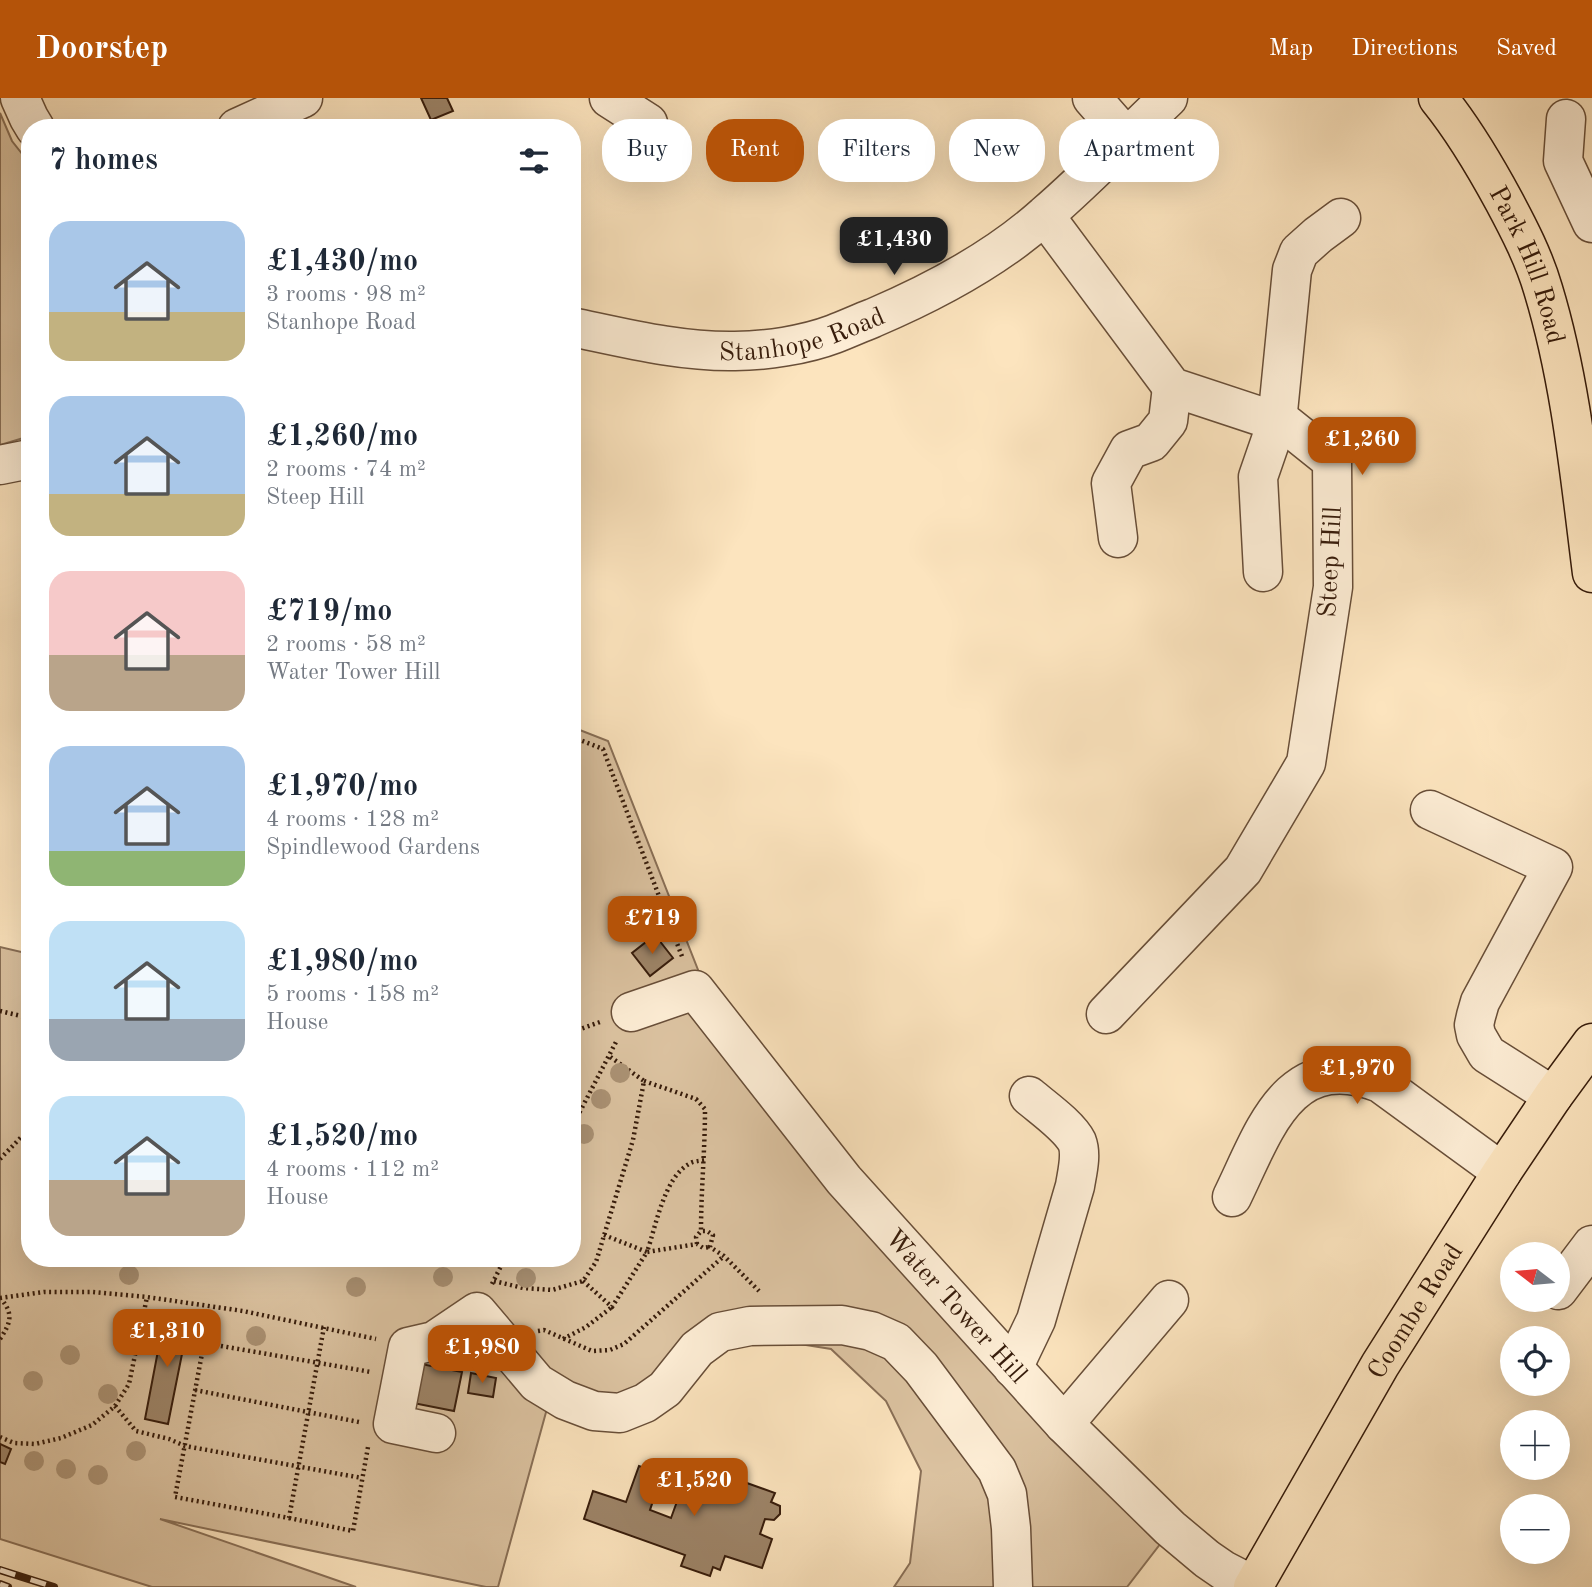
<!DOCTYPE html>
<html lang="en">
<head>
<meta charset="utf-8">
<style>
	:root { --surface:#fff; --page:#f6f6f7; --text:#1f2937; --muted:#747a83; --accent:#b45309 }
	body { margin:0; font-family:"Old Standard TT",serif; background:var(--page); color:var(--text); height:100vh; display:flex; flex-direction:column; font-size:26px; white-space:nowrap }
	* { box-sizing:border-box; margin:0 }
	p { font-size:23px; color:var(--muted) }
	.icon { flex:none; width:38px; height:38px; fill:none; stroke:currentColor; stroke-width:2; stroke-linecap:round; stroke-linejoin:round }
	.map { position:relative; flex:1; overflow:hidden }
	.side { position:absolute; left:21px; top:21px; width:560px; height:1148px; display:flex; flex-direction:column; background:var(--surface); border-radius:28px; box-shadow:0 7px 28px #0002 }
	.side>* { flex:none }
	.guide { position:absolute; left:602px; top:21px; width:665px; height:63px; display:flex; gap:14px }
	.needle { width:46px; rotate:286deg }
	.controls { position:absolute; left:1500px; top:1144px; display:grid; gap:14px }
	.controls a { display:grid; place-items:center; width:70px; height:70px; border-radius:50%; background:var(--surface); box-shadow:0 7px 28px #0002; font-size:35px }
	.price { position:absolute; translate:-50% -60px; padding:0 16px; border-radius:14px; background:var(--accent); color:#fff; font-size:23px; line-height:46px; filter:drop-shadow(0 2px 4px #0008) }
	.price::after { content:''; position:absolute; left:50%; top:42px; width:21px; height:16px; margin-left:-10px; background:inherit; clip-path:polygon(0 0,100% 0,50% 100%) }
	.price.active { background:#222; color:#fff }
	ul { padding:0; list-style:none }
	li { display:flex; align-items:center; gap:21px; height:175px; padding:0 28px }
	li span { display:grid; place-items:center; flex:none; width:196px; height:140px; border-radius:21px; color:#555 }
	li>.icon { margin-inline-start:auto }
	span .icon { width:84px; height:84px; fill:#fffc; stroke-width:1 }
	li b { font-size:30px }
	h2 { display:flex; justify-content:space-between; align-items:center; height:84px; padding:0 28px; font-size:30px }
	.tag { padding:0 24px; border-radius:28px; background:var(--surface); box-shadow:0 7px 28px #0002; font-size:24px; line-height:63px }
	.tag.active { background:var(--accent); color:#fff }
	header { display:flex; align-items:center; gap:42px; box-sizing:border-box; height:98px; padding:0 35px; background:var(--accent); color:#fff }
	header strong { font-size:33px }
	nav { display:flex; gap:38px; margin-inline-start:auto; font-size:24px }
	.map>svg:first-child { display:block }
</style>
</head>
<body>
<header>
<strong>Doorstep</strong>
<nav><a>Map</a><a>Directions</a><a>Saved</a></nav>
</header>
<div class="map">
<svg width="1592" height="1489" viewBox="0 0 1592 1489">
	<rect width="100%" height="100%" fill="#fce4be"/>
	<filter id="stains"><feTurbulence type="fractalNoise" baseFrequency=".00286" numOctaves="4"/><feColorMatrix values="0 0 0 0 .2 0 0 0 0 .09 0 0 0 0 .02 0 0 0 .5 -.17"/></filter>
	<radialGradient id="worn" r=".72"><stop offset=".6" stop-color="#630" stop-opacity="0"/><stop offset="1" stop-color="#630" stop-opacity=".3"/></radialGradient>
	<!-- green -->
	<g fill="#dbc2a0" stroke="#896f56" stroke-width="2">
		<path d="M0,15L12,43L30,66V338L0,347Z"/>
		<path d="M572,629L608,643L704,887L1164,1441L1127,1489H894L910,1465L921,1373L886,1303L831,1251L750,1238L724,1242L669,1300L548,1307L498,1489H486L160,1421L356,1489H152L0,1441V849L30,856V1160H572Z"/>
	</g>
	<!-- building -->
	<g fill="#9d8468" stroke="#371c0b" stroke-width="2">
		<path d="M421,0H447L453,13L431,22Z"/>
		<path d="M655,837L673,860L650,878L632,855Z"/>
		<path d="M165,1216L189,1221L168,1326L145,1321Z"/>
		<path d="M411,1264L462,1274L454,1313L403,1303Z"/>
		<path d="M471,1275L496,1280L493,1299L468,1295Z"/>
		<path d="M0,1346L11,1351L5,1366L0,1364Z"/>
		<path d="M691,1365L775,1395L771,1404L780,1408V1416L774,1422L765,1421L760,1436L772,1441L762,1470L725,1458L720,1472L713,1469L710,1478L681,1468L685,1457L584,1421L593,1393L626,1404L639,1368L662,1376L650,1412L671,1420Z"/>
	</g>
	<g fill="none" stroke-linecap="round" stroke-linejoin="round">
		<defs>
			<g id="minor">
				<path d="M20,0L29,20L35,30"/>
				<path d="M609,0L648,25"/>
				<path d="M1092,0L1127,40"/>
				<path d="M1566,21L1563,63L1592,125"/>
				<path d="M237,30L303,0"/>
				<path d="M1045,118L1172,289L1287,327L1332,363L1333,489L1306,665L1243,772L1106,916"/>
				<path id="s1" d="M572,229C625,240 680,254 735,253C765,253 805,247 834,236C847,231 860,225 873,220C934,194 995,162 1045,117C1088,80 1127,39 1168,0"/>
				<path d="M0,367L30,361"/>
				<path d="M1118,440L1111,385L1129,352L1151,344L1168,323L1172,289"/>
				<path d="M1263,474L1258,379L1277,324L1292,172L1299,154L1318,137L1341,120"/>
				<path d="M1430,712L1553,769L1480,904L1476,918L1474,927L1476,937L1487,956L1553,998"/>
				<path id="s2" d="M631,914L695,892L844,1082L1064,1326L1170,1430L1207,1461L1223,1472L1254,1488"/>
				<path d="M1232,1099C1264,1034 1288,949 1380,985L1502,1074"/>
				<path d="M1558,1192L1592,1147"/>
				<path d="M1013,1270L1036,1222L1075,1088C1077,1075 1082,1057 1077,1044C1069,1028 1043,1010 1029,998"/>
				<path d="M1064,1326L1169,1202"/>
				<path d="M436,1335L393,1326L408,1249L434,1243L477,1214L537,1285L565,1302L594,1313L620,1315L645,1305L665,1291L697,1251L720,1234L750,1228L842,1227L871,1233L896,1244L921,1270L997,1372L1007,1396L1011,1430L1013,1489"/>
			</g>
			<g id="major">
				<path id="s3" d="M1438,0C1464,32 1484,66 1504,103C1519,131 1534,160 1543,191C1571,283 1580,380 1592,475"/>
				<path id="s4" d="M1253,1489L1380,1267L1502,1074L1553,998L1592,945"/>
			</g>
		</defs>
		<!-- minor casing -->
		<use href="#minor" stroke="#684e38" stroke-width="41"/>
		<!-- major casing -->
		<use href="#major" stroke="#371c0b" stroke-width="41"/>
		<!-- path -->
		<g stroke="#371c0b" stroke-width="4.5" stroke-dasharray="2 3.5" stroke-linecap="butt">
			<path d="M572,639L603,651L683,861"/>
			<path d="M0,913L30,920"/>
			<path d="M572,934L600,924"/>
			<path d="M644,983L696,1001L705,1011C705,1052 701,1092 701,1133H707L713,1137L710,1149L724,1158L759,1193"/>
			<path d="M572,1029L617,942"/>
			<path d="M0,1061L30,1030"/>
			<path d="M604,1137L647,1154C656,1128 664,1080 689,1066C693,1063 699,1063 705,1062"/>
			<path d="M697,1146L696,1139L701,1133"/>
			<path d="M494,1183L523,1190L552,1192L583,1183L596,1164L633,1042L644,983L609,958"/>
			<path d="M583,1183L612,1209L647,1154L697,1146L703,1150L710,1149"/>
			<path d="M492,1186L505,1160"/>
			<path d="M0,1200L44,1194H92L147,1199L243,1213L376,1241"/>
			<path d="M324,1229L289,1420L175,1399L204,1245L371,1274"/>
			<path d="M538,1233L544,1232L592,1253L610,1252L624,1246L724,1158"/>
			<path d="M0,1241C10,1226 14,1217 2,1202"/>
			<path d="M563,1241L586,1229L612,1209"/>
			<path d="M195,1292L359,1324"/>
			<path d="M115,1308L136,1333L169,1341L185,1348L362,1380"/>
			<path d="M0,1339L14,1345L35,1346L61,1340L92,1327L115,1308L129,1286L147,1199"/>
			<path d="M289,1420L353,1433L368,1349"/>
		</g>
		<!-- minor -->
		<use href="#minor" stroke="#fdedd5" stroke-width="38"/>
		<!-- major -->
		<use href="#major" stroke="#fce4be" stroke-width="38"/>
		<defs>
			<g id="rail">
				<path d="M0,1472L54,1489"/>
				<path d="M0,1486L8,1489"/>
			</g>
		</defs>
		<!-- rail casing -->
		<use href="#rail" stroke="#371c0b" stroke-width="8"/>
		<!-- rail -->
		<use href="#rail" stroke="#fdedd5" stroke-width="5" stroke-dasharray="16" stroke-linecap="butt"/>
	</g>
	<!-- trees -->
	<g fill="#ab9274">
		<circle cx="620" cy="975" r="10"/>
		<circle cx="601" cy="1001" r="10"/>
		<circle cx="584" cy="1036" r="10"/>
		<circle cx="129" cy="1177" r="10"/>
		<circle cx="443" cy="1179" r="10"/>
		<circle cx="526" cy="1180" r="10"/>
		<circle cx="356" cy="1189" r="10"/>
		<circle cx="207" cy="1238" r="10"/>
		<circle cx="256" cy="1238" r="10"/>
		<circle cx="70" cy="1257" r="10"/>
		<circle cx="487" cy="1261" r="10"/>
		<circle cx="33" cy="1283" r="10"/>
		<circle cx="108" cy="1296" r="10"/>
		<circle cx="136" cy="1353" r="10"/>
		<circle cx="34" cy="1363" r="10"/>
		<circle cx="66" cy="1371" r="10"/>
		<circle cx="98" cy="1377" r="10"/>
	</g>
	<g text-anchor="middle" stroke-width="5" stroke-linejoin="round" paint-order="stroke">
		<!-- street labels -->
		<g font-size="26" fill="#371c0b" stroke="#fdedd5">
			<text dy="9" stroke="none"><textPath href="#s3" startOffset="191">Park Hill Road</textPath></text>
			<text dy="9" stroke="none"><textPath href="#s1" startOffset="234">Stanhope Road</textPath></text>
			<text transform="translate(1329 464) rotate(-87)" y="9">Steep Hill</text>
			<text dy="9" stroke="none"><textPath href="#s2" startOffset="478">Water Tower Hill</textPath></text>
			<text dy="9" stroke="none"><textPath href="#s4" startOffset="320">Coombe Road</textPath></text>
		</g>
	</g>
	<rect width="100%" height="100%" filter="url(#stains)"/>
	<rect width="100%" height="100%" fill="url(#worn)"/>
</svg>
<div class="controls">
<a><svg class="needle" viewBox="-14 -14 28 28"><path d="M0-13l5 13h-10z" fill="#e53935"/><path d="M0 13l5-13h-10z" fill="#747a83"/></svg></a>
<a><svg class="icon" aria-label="locate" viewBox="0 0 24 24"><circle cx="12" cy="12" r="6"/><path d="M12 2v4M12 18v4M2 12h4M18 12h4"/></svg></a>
<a>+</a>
<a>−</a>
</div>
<b class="price active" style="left:894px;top:179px">£1,430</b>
<b class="price" style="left:1362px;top:379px">£1,260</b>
<b class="price" style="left:652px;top:858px">£719</b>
<b class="price" style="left:1357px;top:1008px">£1,970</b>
<b class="price" style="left:167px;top:1271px">£1,310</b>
<b class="price" style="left:482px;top:1287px">£1,980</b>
<b class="price" style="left:694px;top:1420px">£1,520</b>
<div class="guide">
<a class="tag">Buy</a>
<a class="tag active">Rent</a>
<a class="tag">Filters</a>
<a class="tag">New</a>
<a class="tag">Apartment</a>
</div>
<section class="side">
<h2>7 homes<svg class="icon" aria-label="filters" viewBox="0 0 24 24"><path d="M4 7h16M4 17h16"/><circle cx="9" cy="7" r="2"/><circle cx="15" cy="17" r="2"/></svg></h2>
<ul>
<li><span style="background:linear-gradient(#a9c7e8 65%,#c2b280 0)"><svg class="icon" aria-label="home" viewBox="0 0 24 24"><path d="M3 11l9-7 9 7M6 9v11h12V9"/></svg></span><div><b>£1,430/mo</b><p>3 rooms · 98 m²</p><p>Stanhope Road</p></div></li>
<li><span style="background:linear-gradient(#a9c7e8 70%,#c2b280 0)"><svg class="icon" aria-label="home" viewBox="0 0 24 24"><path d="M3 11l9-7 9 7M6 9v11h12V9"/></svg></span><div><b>£1,260/mo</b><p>2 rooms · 74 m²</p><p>Steep Hill</p></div></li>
<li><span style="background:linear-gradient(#f6c9c9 60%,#b9a48a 0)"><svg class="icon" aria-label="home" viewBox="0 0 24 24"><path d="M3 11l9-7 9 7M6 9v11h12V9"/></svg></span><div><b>£719/mo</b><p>2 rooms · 58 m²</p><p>Water Tower Hill</p></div></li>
<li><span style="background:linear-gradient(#a9c7e8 75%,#8fb573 0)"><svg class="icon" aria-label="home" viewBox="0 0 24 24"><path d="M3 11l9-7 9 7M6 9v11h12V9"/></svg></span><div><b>£1,970/mo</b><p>4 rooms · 128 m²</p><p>Spindlewood Gardens</p></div></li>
<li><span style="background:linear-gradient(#bfe0f5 70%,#9aa5b1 0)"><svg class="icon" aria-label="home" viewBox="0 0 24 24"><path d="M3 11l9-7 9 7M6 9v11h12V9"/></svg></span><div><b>£1,980/mo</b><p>5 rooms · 158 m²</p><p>House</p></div></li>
<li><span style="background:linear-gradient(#bfe0f5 60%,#b9a48a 0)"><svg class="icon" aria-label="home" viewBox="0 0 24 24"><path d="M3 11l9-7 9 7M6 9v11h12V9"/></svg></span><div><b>£1,520/mo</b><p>4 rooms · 112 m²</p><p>House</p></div></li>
</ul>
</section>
</div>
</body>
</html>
